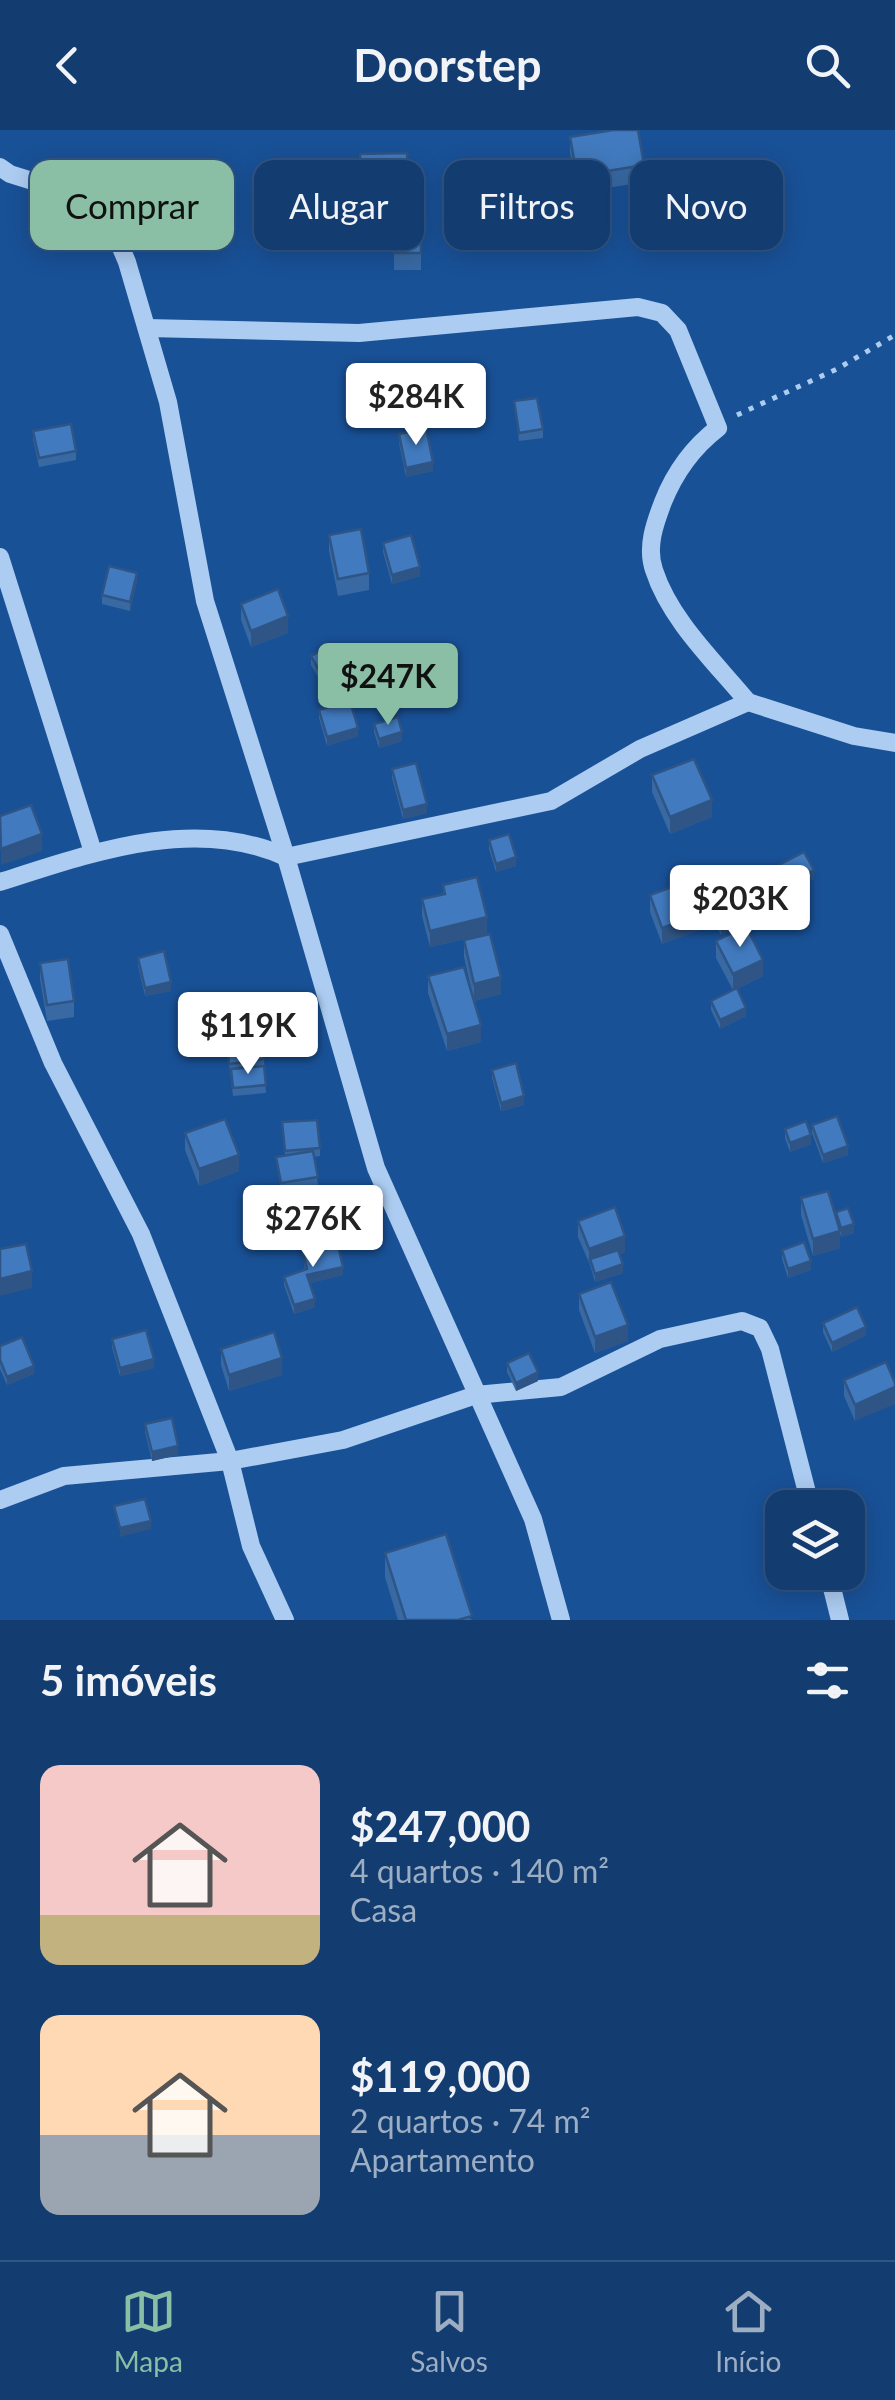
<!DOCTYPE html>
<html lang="pt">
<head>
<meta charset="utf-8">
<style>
	:root { --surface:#133d71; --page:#204879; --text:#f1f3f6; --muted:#9daec3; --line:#325684; --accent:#8abfa5 }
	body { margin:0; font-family:Lato,sans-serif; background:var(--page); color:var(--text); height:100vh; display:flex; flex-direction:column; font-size:38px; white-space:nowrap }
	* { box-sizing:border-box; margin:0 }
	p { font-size:32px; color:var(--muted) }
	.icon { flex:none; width:55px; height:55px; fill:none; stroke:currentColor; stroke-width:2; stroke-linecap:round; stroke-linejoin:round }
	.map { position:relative; height:1490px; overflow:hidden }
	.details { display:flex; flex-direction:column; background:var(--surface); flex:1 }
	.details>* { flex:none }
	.hud { position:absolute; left:30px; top:30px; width:835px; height:90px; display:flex; gap:20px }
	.controls { position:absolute; left:765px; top:1360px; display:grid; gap:20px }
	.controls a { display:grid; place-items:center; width:100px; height:100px; border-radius:20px; background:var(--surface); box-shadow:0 5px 25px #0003,0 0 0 2px var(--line); font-size:50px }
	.price { position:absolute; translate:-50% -85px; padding:0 22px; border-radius:10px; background:#fff; color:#222; font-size:32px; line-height:65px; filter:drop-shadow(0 2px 5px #0008) }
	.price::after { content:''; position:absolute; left:50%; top:60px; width:30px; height:22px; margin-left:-15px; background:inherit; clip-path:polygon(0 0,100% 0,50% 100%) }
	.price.active { background:var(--accent); color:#111 }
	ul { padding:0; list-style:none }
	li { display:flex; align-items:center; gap:30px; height:250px; padding:0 40px }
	li span { display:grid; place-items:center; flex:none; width:280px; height:200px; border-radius:20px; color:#555 }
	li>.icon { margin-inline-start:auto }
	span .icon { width:120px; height:120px; fill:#fffc; stroke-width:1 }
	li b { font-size:42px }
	h2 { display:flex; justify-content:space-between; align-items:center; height:120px; padding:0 40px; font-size:42px }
	.pill { padding:0 35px; border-radius:20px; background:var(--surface); box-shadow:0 5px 25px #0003,0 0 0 2px var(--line); font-size:35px; line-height:90px }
	.pill.active { background:var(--accent); color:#111 }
	header { display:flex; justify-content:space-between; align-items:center; height:130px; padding:0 40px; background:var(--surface); font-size:45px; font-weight:700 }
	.menu { display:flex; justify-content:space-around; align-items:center; height:140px; border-top:2px solid var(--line); background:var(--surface); font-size:28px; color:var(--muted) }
	.menu a { display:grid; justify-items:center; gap:5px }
	.menu .active { color:var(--accent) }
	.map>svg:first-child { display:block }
</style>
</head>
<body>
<header><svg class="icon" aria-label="back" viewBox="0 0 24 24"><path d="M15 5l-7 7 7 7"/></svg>Doorstep<svg class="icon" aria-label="search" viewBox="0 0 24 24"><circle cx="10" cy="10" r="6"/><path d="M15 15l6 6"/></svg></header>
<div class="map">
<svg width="895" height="1490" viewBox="0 0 895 1490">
	<rect width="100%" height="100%" fill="#195197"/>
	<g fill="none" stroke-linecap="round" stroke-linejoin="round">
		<!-- path -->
		<path stroke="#acccf1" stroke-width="5" stroke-dasharray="5 8" stroke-linecap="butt" d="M737,285L837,239L895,205"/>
		<!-- minor -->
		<g stroke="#acccf1" stroke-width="18">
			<path d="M0,37L10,44L77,65L108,87L127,132L168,272L205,471L286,727L376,1038L533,1389L561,1490"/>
			<path d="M147,198L359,203L638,177L662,183L678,200L718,298C692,318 675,342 663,372C655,393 646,417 654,440C670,490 715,532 748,572"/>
			<path d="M0,427L93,722"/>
			<path d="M0,752C91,723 194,685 286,727L551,671L640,619L748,572L854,606L895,613"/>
			<path d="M0,804L53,933L141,1104L230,1331L251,1416L285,1490"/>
			<path d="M0,1370L64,1346L230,1331L343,1310L476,1265L561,1257L660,1209L742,1191L760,1198L770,1219L811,1378"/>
			<path d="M828,1442L840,1490"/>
		</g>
	</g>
	<!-- wall -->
	<g fill="#3869a3">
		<path d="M570,7L644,35V52L577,63L570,23Z"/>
		<path d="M407,23L408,71L361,72L360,24Z"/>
		<path d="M277,81L306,82L305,106L277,105Z"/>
		<rect x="394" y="83" width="27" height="57"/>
		<path d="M490,92L482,113L462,106V97Z"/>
		<path d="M514,271L543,299V308L519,311Z"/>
		<path d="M33,301L76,321V330L39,337L33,309Z"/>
		<path d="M399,304L433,341L406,347L399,313Z"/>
		<path d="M329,405L369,443V460L338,466L329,421Z"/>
		<path d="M383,413L420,446L392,454L383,422Z"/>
		<path d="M137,451L130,481L102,474V465Z"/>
		<path d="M241,474L288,503L251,517L241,490Z"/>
		<path d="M311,526L346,547L325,559L311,535Z"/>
		<path d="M319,580L358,606L327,616L319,588Z"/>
		<path d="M374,594L402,611L379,618L374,602Z"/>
		<path d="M392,639L427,683L403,689L392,648Z"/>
		<path d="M652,645L712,687L670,704L652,662Z"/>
		<path d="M489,710L516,736L496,742L489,719Z"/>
		<path d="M775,737L814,749L785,764L775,745Z"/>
		<path d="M443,755L487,804L430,817L422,786V769L443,765Z"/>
		<path d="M728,757L753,774L737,782L728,765Z"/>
		<path d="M650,765L700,800L662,814L650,782Z"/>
		<path d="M714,783L736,797L721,805L714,791Z"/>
		<path d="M464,810L501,864L474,871L464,827Z"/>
		<path d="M716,811L763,846L737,859L746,886L720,899L711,880V871L733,860L716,828Z"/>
		<path d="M138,828L171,861L145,866L138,836Z"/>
		<path d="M40,833L74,871V887L47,891L40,849Z"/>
		<path d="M428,846L481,912L447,921L428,863Z"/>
		<path d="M226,910L264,929L266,963L233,966Z"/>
		<path d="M492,940L524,975L501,981L492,948Z"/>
		<path d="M282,992L320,1018V1026L314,1027L318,1055L281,1061L276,1027L285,1026Z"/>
		<path d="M812,995L848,1025L823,1033L812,1003Z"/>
		<path d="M785,999L811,1014L790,1022L785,1008Z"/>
		<path d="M185,1003L239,1041L199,1056L185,1020Z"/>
		<path d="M801,1068L836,1088V1082L854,1103L841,1107L840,1103V1118L813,1126L801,1085Z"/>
		<path d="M578,1091L625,1122L620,1124L623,1143L595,1152L590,1135L578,1107Z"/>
		<path d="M302,1119L343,1145L310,1153L315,1177L294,1184L284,1155V1147L305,1140Z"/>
		<path d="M782,1120L811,1140L788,1148L782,1129Z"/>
		<path d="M579,1164L628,1211L595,1223L579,1180Z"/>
		<path d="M823,1193L866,1205L832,1222L823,1202Z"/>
		<path d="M112,1209L154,1238L120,1246L112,1217Z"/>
		<path d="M0,1216L34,1244L7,1255L0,1239Z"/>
		<path d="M221,1219L282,1245L229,1261L221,1235Z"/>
		<path d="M507,1233L538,1251L516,1261L507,1242Z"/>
		<path d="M844,1250L895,1253L855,1291L844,1266Z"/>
		<path d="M145,1294L178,1325L152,1331L145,1302Z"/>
		<path d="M385,1423L472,1490H398L385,1447Z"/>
	</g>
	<!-- shaded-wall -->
	<g fill="#2e5585">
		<path d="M490,83V92L482,113V104Z"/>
		<path d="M433,332V341L406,347V338Z"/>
		<path d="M420,437V446L392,454V445Z"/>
		<path d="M137,443V451L130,481V472Z"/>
		<path d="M288,486V503L251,517V501Z"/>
		<path d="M346,539V547L325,559V551Z"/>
		<path d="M358,598V606L327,616V607Z"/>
		<path d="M402,602V611L379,618V609Z"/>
		<path d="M712,670V687L670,704V687Z"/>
		<path d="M427,674V683L403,689V680Z"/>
		<path d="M42,704V721L1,735V719Z"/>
		<path d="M516,727V736L496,742V734Z"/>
		<path d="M814,740V749L785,764V755Z"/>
		<path d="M753,765V774L737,782V773Z"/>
		<path d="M700,784V800L662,814V798Z"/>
		<path d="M487,787V804L430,817V801Z"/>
		<path d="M736,788V797L721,805V796Z"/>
		<path d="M763,830V846L733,861V844Z"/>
		<path d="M501,847V864L474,871V854Z"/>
		<path d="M171,852V861L145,866V858Z"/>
		<path d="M746,878V886L720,899V890Z"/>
		<path d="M481,895V912L447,921V904Z"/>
		<path d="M524,966V975L501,981V973Z"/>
		<path d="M811,1005V1014L790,1022V1013Z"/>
		<path d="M848,1016V1025L823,1033V1025Z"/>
		<path d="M239,1025V1041L199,1056V1039Z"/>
		<path d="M854,1094V1103L841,1107V1098Z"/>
		<path d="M840,1101V1118L813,1126V1109Z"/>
		<path d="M625,1106V1122L592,1135L590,1129L589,1136V1119Z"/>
		<path d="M811,1131V1140L788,1148V1139Z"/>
		<path d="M623,1134V1143L595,1152V1144Z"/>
		<path d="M343,1137V1145L307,1154V1145Z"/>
		<path d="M32,1141V1158L0,1166V1149Z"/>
		<path d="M315,1169V1177L294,1184V1175Z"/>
		<path d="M628,1195V1211L595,1223V1207Z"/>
		<path d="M866,1197V1205L832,1222V1213Z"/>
		<path d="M282,1228V1245L229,1261V1245Z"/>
		<path d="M154,1229V1238L120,1246V1238Z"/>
		<path d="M34,1236V1244L7,1255V1247Z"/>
		<path d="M538,1242V1251L516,1261V1253Z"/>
		<path d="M895,1257V1274L855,1291V1275Z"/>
		<path d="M178,1316V1325L152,1331V1322Z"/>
		<path d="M151,1391V1399L120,1407V1398Z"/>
	</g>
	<!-- building -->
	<g fill="#417abe" stroke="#2e5585" stroke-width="2.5">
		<path d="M613,0H638L644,35L577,46L570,7Z"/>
		<path d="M407,23L408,54L361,55L360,24Z"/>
		<path d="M470,76L490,83L482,104L462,97Z"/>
		<path d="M277,81L306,82L305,97H277Z"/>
		<rect x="394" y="83" width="27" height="40"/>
		<path d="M537,268L543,299L519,303L514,271Z"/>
		<path d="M71,294L76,321L39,328L33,301Z"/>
		<path d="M426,298L433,332L406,338L399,304Z"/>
		<path d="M361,399L369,443L338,449L329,405Z"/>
		<path d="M411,405L420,437L392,445L383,413Z"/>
		<path d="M109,436L137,443L130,472L102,465Z"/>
		<path d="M278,459L288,486L251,501L241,474Z"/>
		<path d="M333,515L346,539L325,551L311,526Z"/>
		<path d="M350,571L358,598L327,607L319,580Z"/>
		<path d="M398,587L402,602L379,609L374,594Z"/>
		<path d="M694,629L712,670L670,687L652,645Z"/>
		<path d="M416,633L427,674L403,680L392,639Z"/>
		<path d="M31,675L42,704L1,719L0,686Z"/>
		<path d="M509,704L516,727L496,734L489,710Z"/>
		<path d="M804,722L814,740L785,755L775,737Z"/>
		<path d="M477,747L487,787L430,801L422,769L445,764L443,755Z"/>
		<path d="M744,748L753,765L737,773L728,757Z"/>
		<path d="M688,751L700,784L662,798L650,765Z"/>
		<path d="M729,775L736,788L721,796L714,783Z"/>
		<path d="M746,796L763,830L733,844L716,811Z"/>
		<path d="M490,804L501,847L474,854L464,810Z"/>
		<path d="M164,821L171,852L145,858L138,828Z"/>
		<path d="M68,829L74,871L47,875L40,833Z"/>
		<path d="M464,837L481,895L447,904L428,846Z"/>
		<path d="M737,858L746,878L720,890L711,871Z"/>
		<path d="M261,905L264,929L229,934L226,910Z"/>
		<path d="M516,933L524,966L501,973L492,940Z"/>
		<path d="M264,936L266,955L233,958L231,939Z"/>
		<path d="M837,986L848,1016L823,1025L812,995Z"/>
		<path d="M225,989L239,1025L199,1039L185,1003Z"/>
		<path d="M317,990L320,1018L285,1021L282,992Z"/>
		<path d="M806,991L811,1005L790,1013L785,999Z"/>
		<path d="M313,1021L318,1047L281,1053L276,1027Z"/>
		<path d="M828,1061L840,1101L813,1109L801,1068Z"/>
		<path d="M615,1077L625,1106L589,1119L578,1091Z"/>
		<path d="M848,1078L854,1094L841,1098L836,1082Z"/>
		<path d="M337,1111L343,1137L307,1145L315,1169L294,1175L284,1147L307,1139L302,1119Z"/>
		<path d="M804,1112L811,1131L788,1139L782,1120Z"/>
		<path d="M26,1114L32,1141L0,1149V1119Z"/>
		<path d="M618,1120L623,1134L595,1144L590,1129Z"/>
		<path d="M611,1152L628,1195L595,1207L579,1164Z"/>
		<path d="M857,1177L866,1197L832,1213L823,1193Z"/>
		<path d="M146,1200L154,1229L120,1238L112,1209Z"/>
		<path d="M274,1202L282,1228L229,1245L221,1219Z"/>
		<path d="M22,1207L34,1236L7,1247L0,1230V1216Z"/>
		<path d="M529,1223L538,1242L516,1253L507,1233Z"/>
		<path d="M886,1232L895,1253V1257L855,1275L844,1250Z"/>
		<path d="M172,1288L178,1316L152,1322L145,1294Z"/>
		<path d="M145,1369L151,1391L120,1398L114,1376Z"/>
		<path d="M446,1404L472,1486L458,1490H406L385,1423Z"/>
	</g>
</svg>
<div class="controls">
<a><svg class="icon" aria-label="layers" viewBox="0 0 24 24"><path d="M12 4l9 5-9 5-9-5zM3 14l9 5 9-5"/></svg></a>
</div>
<b class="price" style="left:416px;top:318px">$284K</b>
<b class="price active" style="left:388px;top:598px">$247K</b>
<b class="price" style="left:740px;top:820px">$203K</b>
<b class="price" style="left:248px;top:947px">$119K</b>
<b class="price" style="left:313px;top:1140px">$276K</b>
<div class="hud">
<a class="pill active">Comprar</a>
<a class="pill">Alugar</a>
<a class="pill">Filtros</a>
<a class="pill">Novo</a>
</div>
</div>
<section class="details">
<h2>5 imóveis<svg class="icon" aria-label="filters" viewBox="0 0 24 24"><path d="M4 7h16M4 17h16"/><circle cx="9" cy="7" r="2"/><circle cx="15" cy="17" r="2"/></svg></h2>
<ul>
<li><span style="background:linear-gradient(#f6c9c9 75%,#c2b280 0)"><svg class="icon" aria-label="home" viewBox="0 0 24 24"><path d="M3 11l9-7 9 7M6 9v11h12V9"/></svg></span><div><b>$247,000</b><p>4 quartos · 140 m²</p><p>Casa</p></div></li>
<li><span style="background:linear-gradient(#ffd9b3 60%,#9aa5b1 0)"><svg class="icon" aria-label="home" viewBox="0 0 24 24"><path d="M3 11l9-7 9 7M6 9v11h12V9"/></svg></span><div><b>$119,000</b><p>2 quartos · 74 m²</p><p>Apartamento</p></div></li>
</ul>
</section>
<nav class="menu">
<a class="active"><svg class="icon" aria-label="map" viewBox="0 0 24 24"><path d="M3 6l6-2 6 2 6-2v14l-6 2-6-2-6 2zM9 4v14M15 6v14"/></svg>Mapa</a>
<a><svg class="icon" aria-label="saved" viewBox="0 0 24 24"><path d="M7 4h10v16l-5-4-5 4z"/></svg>Salvos</a>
<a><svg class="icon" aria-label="home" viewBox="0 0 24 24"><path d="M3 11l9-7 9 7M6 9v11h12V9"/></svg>Início</a>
</nav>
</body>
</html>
